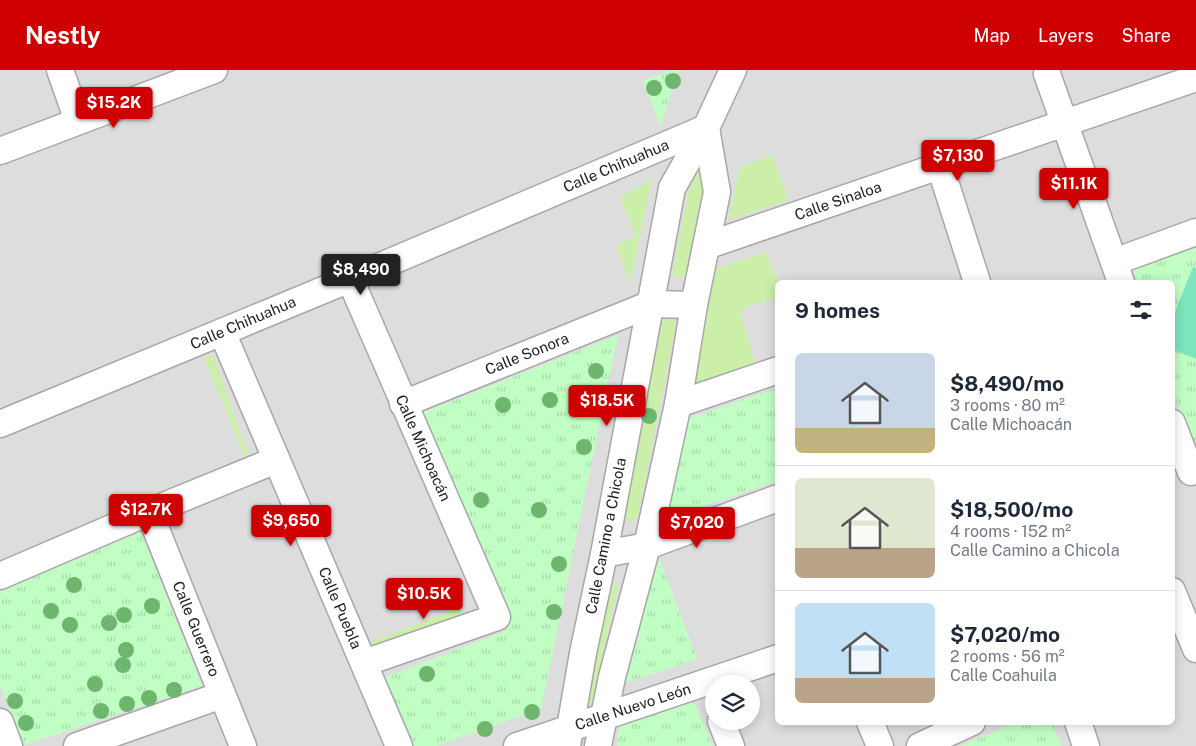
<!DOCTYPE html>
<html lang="en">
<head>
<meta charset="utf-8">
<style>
	:root { --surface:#fff; --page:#f2f2f3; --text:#1f2937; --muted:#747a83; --line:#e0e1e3; --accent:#cf0001 }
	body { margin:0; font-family:"Public Sans",sans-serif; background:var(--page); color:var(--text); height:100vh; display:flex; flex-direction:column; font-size:19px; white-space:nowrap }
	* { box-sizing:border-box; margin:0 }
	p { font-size:16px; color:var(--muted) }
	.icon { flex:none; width:28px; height:28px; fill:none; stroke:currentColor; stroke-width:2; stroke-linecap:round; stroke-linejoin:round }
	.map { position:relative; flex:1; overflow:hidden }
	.details { position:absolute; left:775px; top:210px; width:400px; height:445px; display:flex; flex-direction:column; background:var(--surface); border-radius:8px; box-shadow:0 2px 12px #0003 }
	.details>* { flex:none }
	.fabs { position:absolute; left:705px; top:605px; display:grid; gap:10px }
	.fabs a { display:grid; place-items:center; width:55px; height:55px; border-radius:50%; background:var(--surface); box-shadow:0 2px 12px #0003; font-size:25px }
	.price { position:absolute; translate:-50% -42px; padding:0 11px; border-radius:5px; background:var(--accent); color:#fff; font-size:16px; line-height:32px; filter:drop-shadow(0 1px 2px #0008) }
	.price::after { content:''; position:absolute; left:50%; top:30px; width:15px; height:11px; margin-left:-8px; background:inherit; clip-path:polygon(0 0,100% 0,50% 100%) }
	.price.current { background:#222; color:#fff }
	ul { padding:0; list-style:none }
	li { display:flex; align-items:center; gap:15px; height:125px; padding:0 20px }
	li+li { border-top:1px solid var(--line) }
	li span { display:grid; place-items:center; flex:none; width:140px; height:100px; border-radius:8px; color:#555 }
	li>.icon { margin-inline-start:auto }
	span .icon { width:60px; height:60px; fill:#fffc; stroke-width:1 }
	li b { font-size:21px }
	h2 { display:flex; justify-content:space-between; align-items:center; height:60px; padding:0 20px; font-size:21px }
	header { display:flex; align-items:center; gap:30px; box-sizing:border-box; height:70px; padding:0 25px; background:var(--accent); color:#fff }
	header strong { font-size:24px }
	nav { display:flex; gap:28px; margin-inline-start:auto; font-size:18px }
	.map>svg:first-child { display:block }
</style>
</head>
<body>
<header>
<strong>Nestly</strong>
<nav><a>Map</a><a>Layers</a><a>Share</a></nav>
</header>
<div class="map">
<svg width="1196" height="676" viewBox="0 0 1196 676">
	<defs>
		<pattern id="park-tufts" width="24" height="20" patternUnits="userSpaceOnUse" patternTransform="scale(1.25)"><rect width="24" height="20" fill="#c0fec4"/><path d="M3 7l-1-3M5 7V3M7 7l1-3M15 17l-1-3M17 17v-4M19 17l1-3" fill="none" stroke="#a5d9a8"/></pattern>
	</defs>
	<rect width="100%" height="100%" fill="#f1ede5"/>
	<!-- residential -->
	<path fill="#dedddd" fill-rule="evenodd" d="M0,0H1196V676H0ZM778,212H1172V652H778ZM714,614H751V651H714Z"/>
	<!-- grass -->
	<g fill="#cbefa8">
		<path d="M772,85L789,130L728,150L740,97Z"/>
		<path d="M698,95L708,100L686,203L680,209L672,204L693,101Z"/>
		<path d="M652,109L630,213L616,175L636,166L620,127Z"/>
		<path d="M766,182L778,212L777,227L740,240L755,292L690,317L715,199Z"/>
		<path d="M670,247L676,253L638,447L632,451H624L621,443L656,255L662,249Z"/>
		<path d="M210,285H213L248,384L244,385L204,288Z"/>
		<path d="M607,511L618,516L591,636L583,635Z"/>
		<path d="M459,538L468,553L367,586L362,575Z"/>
	</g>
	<!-- park -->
	<g fill="url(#park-tufts)">
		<path d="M671,0H677L661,57L643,11Z"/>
		<path d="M1196,174V371L1190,374L1173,321L1172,212H1137L1133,199Z"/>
		<path d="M618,265L541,639L436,676H413L383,608L508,560L422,343Z"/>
		<path d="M777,318V411L665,450L684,350Z"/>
		<path d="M141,462L202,616L24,675L0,616V522Z"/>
		<path d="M657,482L697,589L625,613Z"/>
		<path d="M694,631L713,676H617L619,654Z"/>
		<path d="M1014,653H1052L1062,676H960Z"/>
	</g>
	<!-- pitch -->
	<path fill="#7de6bd" d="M1193,197L1196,198V289L1172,279L1173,247Z"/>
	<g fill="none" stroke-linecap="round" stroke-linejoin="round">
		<defs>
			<g id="minor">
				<path d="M60,0L78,51"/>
				<path d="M1047,4L1121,212"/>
				<path d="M0,81L214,0"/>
				<path d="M940,96L977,212"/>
				<path d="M706,176L1196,8"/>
				<path d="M1114,192L1196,162"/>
				<path d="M350,209L497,547L364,593"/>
				<path d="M222,262L399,676"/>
				<path d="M403,334L651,234L694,235"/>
				<path d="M678,334L778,300"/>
				<path d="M1172,353L1191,402"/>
				<path d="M0,354L350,209L706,58"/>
				<path d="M149,442L243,676"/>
				<path d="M604,484L647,476L778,428"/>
				<path d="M0,506L149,442L276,390"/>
				<path d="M1172,521L1196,579"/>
				<path d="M721,651L731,676"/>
				<path d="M0,652L9,676"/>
				<path d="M870,652L880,676"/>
				<path d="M1078,652L1086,676"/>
				<path d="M77,676L222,625"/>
				<path d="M517,676L778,588"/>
				<path d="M567,676L583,583L604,484L672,118L706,58L733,0"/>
				<path d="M598,676L612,607L647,476L678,334L694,235L717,122L706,58"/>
				<path d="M920,676L972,652"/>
			</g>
		</defs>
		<!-- minor casing -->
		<use href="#minor" stroke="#a7a7a7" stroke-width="29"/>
		<!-- minor -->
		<use href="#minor" stroke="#fff" stroke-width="26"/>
	</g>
	<!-- trees -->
	<g fill="#6eb66e">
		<circle cx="673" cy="11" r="8"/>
		<circle cx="654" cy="18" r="8"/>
		<circle cx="596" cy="301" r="8"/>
		<circle cx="550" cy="330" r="8"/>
		<circle cx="503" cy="335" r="8"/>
		<circle cx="649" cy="346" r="8"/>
		<circle cx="584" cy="377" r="8"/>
		<circle cx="481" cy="430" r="8"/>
		<circle cx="539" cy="440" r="8"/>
		<circle cx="559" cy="494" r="8"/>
		<circle cx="74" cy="515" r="8"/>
		<circle cx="152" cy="536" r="8"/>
		<circle cx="51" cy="541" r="8"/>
		<circle cx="554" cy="542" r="8"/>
		<circle cx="124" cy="545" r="8"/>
		<circle cx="109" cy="553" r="8"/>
		<circle cx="70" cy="555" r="8"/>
		<circle cx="126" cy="580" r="8"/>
		<circle cx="123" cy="595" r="8"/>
		<circle cx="427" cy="604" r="8"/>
		<circle cx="95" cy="614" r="8"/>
		<circle cx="174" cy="620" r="8"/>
		<circle cx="149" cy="628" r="8"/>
		<circle cx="15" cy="631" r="8"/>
		<circle cx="127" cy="634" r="8"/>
		<circle cx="101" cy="641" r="8"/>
		<circle cx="532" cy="642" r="8"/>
		<circle cx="26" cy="653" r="8"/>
		<circle cx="485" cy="659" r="8"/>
	</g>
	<g text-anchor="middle" stroke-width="4" stroke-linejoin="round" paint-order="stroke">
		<!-- street labels -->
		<g font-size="15" fill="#202020" stroke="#fff">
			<text transform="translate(616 96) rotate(-23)" y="5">Calle Chihuahua</text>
			<text transform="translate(838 131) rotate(-19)" y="5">Calle Sinaloa</text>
			<text transform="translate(243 253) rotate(-23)" y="5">Calle Chihuahua</text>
			<text transform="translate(527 284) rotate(-22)" y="5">Calle Sonora</text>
			<text transform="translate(423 378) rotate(66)" y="5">Calle Michoacán</text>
			<text transform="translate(606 466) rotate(-79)" y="5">Calle Camino a Chicola</text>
			<text transform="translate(340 538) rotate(67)" y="5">Calle Puebla</text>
			<text transform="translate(196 559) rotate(68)" y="5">Calle Guerrero</text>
			<text transform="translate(633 637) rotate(-18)" y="5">Calle Nuevo León</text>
		</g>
	</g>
</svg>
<div class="fabs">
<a><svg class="icon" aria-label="layers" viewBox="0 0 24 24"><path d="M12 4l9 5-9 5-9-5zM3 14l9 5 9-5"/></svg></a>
</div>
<b class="price" style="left:114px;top:59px">$15.2K</b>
<b class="price" style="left:958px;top:112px">$7,130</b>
<b class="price" style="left:1074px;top:140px">$11.1K</b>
<b class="price current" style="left:361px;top:226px">$8,490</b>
<b class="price" style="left:607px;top:357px">$18.5K</b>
<b class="price" style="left:146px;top:466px">$12.7K</b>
<b class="price" style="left:291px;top:477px">$9,650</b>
<b class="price" style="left:697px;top:479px">$7,020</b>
<b class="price" style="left:424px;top:550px">$10.5K</b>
<section class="details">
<h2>9 homes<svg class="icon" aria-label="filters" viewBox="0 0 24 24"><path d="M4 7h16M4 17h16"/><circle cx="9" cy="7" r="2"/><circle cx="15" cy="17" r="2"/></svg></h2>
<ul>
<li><span style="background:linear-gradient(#c9d6e8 75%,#c2b280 0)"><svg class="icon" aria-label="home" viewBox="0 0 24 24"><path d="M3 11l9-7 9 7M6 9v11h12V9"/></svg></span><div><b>$8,490/mo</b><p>3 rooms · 80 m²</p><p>Calle Michoacán</p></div></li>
<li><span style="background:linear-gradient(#dfe7d0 70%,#b9a48a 0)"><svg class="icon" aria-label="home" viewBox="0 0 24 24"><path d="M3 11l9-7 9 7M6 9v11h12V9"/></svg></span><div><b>$18,500/mo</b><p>4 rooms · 152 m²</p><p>Calle Camino a Chicola</p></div></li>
<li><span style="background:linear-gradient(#bfe0f5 75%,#b9a48a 0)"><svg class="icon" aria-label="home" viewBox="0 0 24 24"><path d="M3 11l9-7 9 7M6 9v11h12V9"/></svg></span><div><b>$7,020/mo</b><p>2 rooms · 56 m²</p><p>Calle Coahuila</p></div></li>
</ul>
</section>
</div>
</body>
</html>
